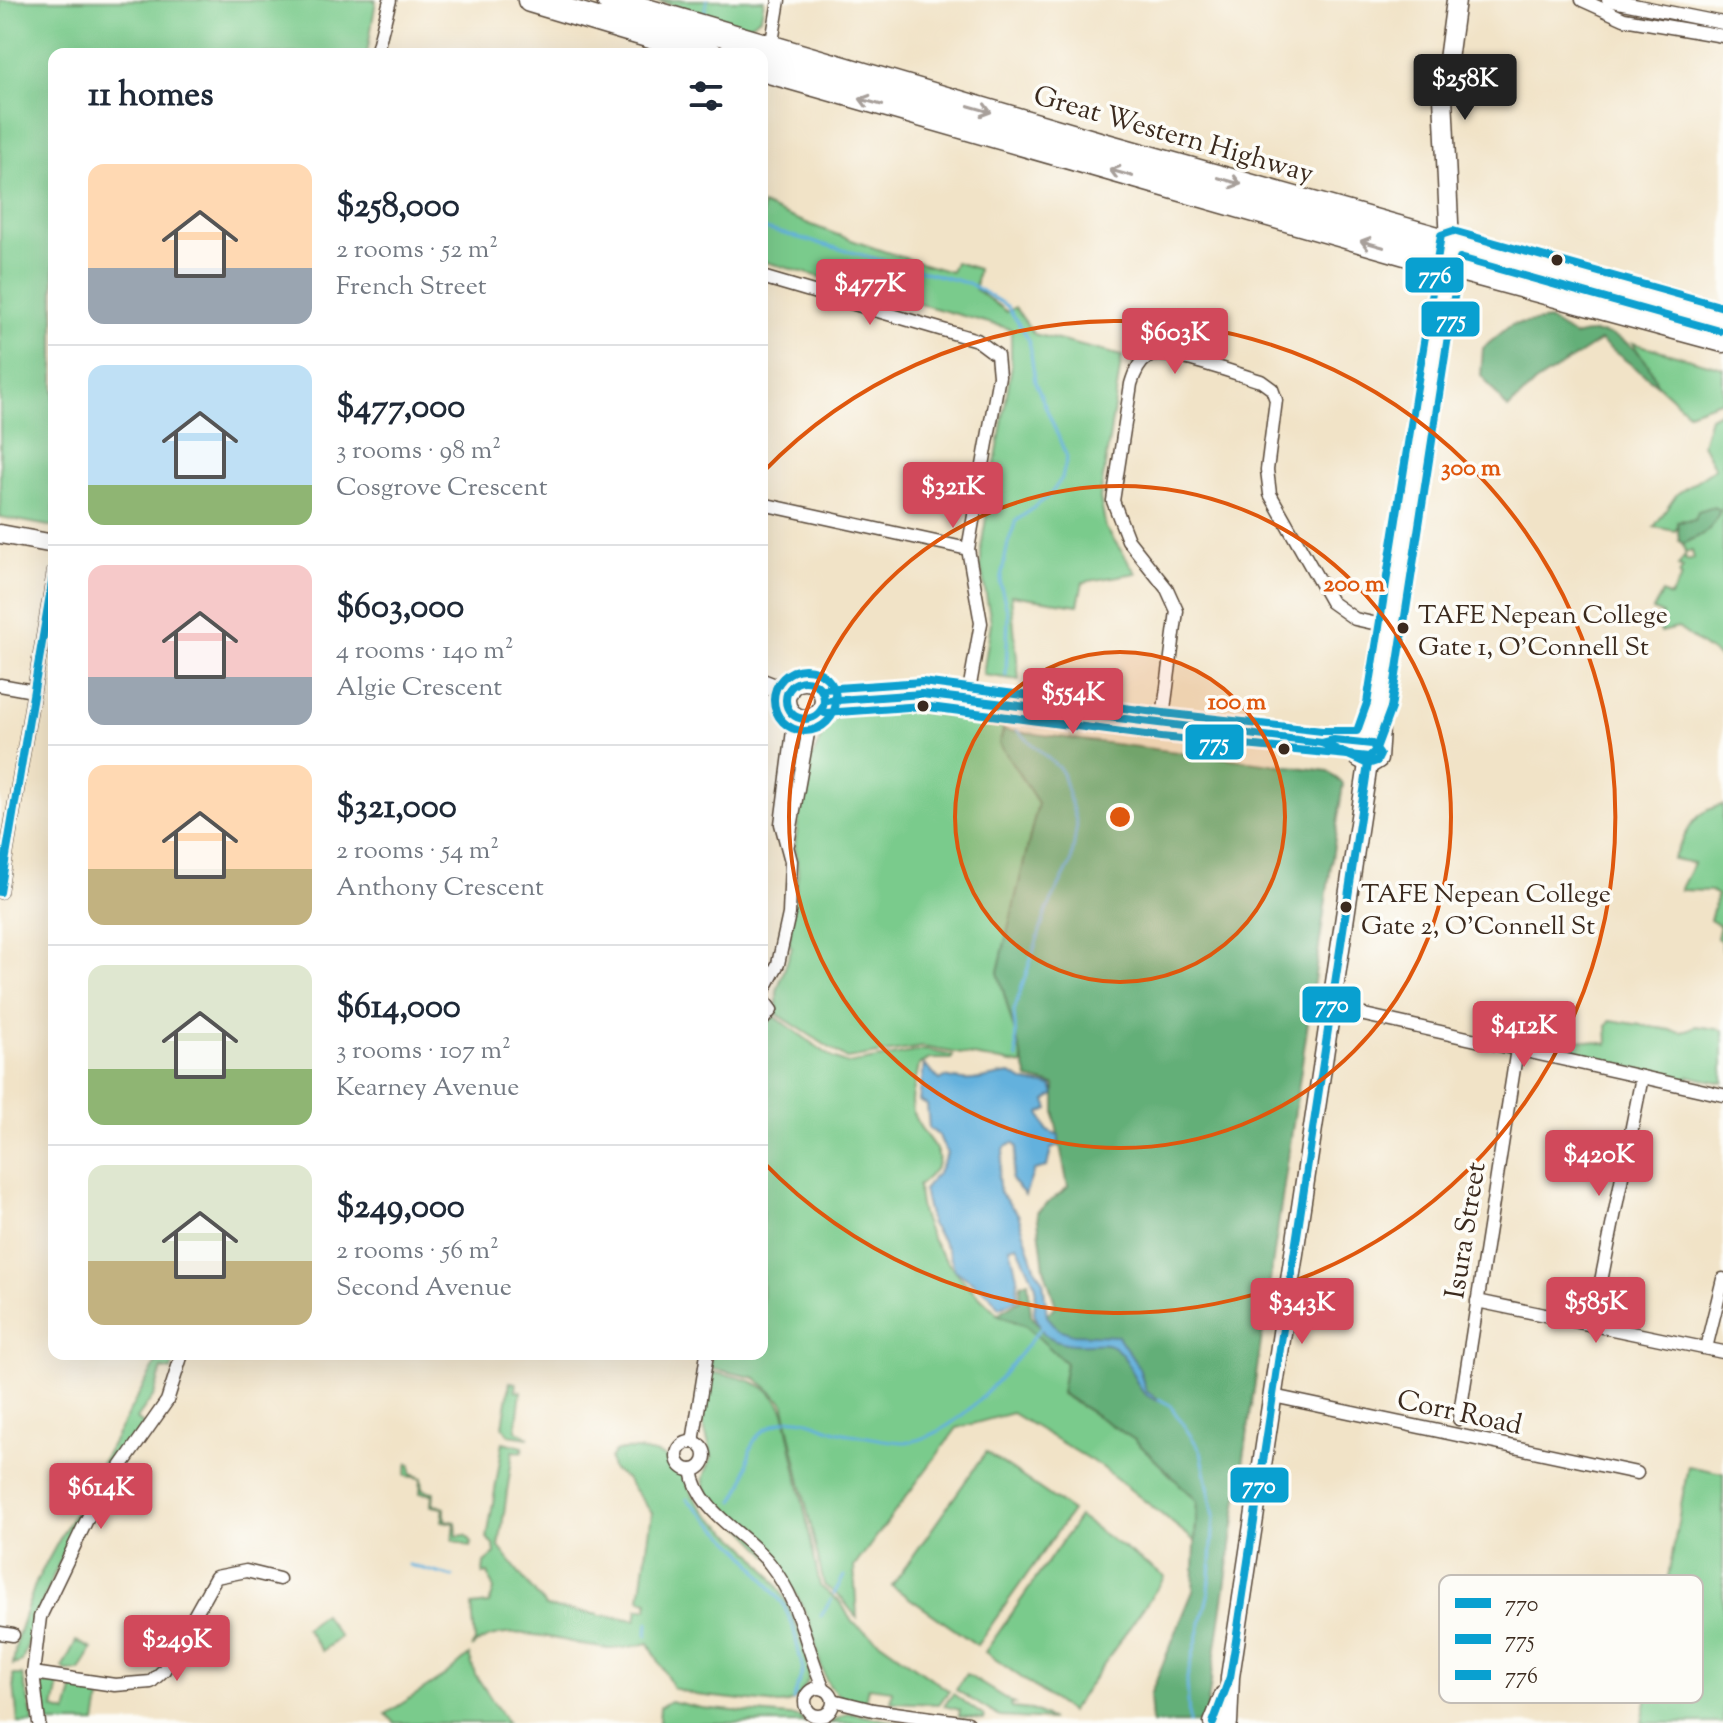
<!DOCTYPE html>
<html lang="en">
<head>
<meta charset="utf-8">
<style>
	:root { --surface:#fff; --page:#f2f2f3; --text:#1f2937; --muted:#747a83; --line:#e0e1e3; --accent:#d1495b }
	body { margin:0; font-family:"Sorts Mill Goudy",serif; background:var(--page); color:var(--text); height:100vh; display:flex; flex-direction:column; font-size:30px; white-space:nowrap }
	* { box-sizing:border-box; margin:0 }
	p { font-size:26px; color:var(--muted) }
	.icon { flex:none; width:44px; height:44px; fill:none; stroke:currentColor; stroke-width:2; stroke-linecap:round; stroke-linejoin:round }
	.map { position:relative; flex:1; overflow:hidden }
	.side { position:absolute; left:48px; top:48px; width:720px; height:1312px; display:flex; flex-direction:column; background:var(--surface); border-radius:16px; box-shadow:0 8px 32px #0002 }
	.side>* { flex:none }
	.price { position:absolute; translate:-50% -68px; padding:0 18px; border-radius:8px; background:var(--accent); color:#fff; font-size:26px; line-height:52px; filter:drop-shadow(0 2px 4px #0008) }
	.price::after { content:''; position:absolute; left:50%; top:48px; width:24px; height:18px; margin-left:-12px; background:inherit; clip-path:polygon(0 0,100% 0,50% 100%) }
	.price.on { background:#222; color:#fff }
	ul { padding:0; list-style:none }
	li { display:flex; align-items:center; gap:24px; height:200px; padding:0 40px }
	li+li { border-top:2px solid var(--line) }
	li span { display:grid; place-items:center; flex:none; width:224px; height:160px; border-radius:16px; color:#555 }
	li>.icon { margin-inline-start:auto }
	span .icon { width:96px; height:96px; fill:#fffc; stroke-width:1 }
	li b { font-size:34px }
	h2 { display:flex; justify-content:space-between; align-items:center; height:96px; padding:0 40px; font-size:34px }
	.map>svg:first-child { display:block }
</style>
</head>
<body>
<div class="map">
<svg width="1723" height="1723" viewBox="0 0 1723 1723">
	<rect width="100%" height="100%" fill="#fdfcf7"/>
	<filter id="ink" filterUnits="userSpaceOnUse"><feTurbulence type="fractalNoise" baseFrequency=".0125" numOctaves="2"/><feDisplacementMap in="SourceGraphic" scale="16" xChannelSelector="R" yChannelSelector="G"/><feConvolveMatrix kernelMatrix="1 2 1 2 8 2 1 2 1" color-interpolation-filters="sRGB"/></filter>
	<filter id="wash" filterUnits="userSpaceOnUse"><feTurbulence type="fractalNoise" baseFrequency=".006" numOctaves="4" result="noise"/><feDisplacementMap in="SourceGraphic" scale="32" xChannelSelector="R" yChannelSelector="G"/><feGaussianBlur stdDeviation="1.8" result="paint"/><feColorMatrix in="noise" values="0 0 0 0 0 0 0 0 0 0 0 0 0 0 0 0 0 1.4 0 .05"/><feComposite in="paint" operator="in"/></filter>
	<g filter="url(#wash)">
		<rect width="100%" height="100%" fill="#f1e3c7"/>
		<!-- green -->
		<g fill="#7acb8c" stroke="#5a7a55" stroke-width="2">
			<path d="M0,0H376L367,54H54V527L0,517Z"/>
			<path d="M656,0H764L761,17L746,27Z"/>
			<path d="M762,205C824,231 887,254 951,272L955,262L978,269L975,289L1007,312L1015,307L1034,334L1122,356L1100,498L1106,528L1136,573L1083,582L1078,605L1011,595L1019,680L983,675L991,622L981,568V548L1011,370V329L762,261Z"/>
			<path d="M1633,343L1723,368V400L1688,412L1657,384Z"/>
			<path d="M1723,410V660L1678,628L1661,632L1657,624L1662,614L1653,610L1662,593L1670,597L1682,577L1679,574L1683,568L1678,566L1685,555L1686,561L1694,559L1692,551L1685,553L1683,544C1699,534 1713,530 1720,510C1705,513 1696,522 1682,520L1675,531L1654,527L1677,494L1715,468L1702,444L1710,417Z"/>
			<path d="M877,707L1004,722L1000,743L1038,803L998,972L1024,1065L923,1047L847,1059L777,1014V991L792,947L789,944L798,872L795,845L807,757L813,756L829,719Z"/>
			<path d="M1723,805V953L1721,941L1717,938L1720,926L1710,920L1717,895L1711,891L1680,890L1694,863L1673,859C1687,833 1692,811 1723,805Z"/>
			<path d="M774,1016L833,1058L848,1064L925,1050L953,1056L951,1059H930L919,1065C916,1082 907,1103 916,1120C931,1149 957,1156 918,1186C919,1243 960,1278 997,1313C1003,1319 1017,1320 1025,1325C1040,1333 1053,1351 1066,1363L1061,1394L1135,1440L1197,1501L1195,1541L1102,1467L1012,1413L957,1428L854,1567L857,1618L842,1599L824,1585L783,1402L756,1378L710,1368L712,1354H762V1031Z"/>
			<path d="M1611,1020L1682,1032L1696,1026L1723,1030V1083L1689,1076L1686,1081L1552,1048L1554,1036L1608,1044L1607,1026Z"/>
			<path d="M161,1354H176L171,1371L162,1369L154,1395L137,1419L144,1425C88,1497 47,1575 22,1662L13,1665L17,1638L36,1582Z"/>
			<path d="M710,1372C740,1377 773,1381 785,1415L820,1586L841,1603L852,1622L949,1691L939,1704L891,1702L892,1690L868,1687L865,1702C852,1700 840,1699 832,1689C818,1672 817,1640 808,1619C788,1568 748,1533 709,1496C698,1478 706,1474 712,1457L702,1419Z"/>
			<path d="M510,1382L516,1383L515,1390L521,1391L516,1430L529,1438L509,1435L503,1426Z"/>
			<path d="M503,1442L523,1447L522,1452L513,1451L499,1547L546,1607L636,1620L638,1609H647L648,1601L640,1599L652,1513L626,1479L612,1469L610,1459L615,1452C627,1447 657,1451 668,1459C684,1471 687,1489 699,1504C712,1520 730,1531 744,1545C774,1574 791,1605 803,1644C806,1658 813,1672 806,1685C798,1698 794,1704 778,1704L696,1695L673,1688L649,1643C636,1646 624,1649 611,1649C572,1647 508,1616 471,1648L475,1642L472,1606L489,1604L494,1590L488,1573L483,1574L484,1563L495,1554L494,1545L487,1539Z"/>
			<path d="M986,1452L1072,1511L977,1645L892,1586Z"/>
			<path d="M408,1463L411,1465V1474L422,1478L423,1490L434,1492L433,1504L445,1508V1520L456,1522L457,1536L466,1535L472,1542L470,1547L453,1540L455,1523L442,1521L444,1508L431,1506L432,1494L420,1493L421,1478L405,1476Z"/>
			<path d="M1688,1466L1723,1473V1723H1642Z"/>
			<path d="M1079,1517L1165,1577L1070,1712L985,1652Z"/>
			<path d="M323,1614L340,1637L322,1651L305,1628Z"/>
			<path d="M76,1641L92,1649L80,1671H66L63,1667Z"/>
			<path d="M469,1655L475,1674L507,1723H395L386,1714L446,1675Z"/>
			<path d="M966,1674L1014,1704H1010L1011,1708L1031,1710L1052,1720L1000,1717L956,1690Z"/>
			<path d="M13,1675H22L34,1723H18Z"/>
			<path d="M46,1681L59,1684L54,1709L67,1713L74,1686L102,1688L96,1723H44L40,1688Z"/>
			<path d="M953,1694L984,1716V1719L959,1716L960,1710L944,1706Z"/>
			<path d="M670,1701L701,1708L800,1717L805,1723H659L660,1707Z"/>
			<path d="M849,1713L901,1723H829Z"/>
		</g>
		<!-- forest -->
		<g fill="#63af78" stroke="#4f6c4b" stroke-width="2">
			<path d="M1549,320L1574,336C1612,324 1646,349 1657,384L1600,341L1535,383L1508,409L1481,375L1483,348L1511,325Z"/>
			<path d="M1714,507L1720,510C1712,533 1701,535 1683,544L1679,541L1677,522L1695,520L1698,512Z"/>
			<path d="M1004,730L1328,771L1343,784L1205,1723H1152L1150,1695L1193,1591L1197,1501L1135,1440L1061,1393L1066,1363L1026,1326L997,1314L1020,1300L1021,1284L1028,1281L1031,1315L1037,1323L1056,1306L1044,1268L1037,1212L1068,1187L1055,1119V1085L1028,1079L998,972L1038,803L999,743Z"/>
		</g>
		<!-- water -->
		<path fill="#64b1dd" stroke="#506e7e" stroke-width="2" d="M924,1065L940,1080L945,1077C970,1085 987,1076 1011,1074L1025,1082L1052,1086L1055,1094L1046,1101L1049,1109L1040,1113L1047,1130L1059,1135V1146L1051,1149L1047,1167L1034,1170L1025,1195L1011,1180L1017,1147L1013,1143L1005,1147L998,1177L1000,1193L1018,1214L1036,1270L1043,1279L1047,1316L1058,1329L1073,1334L1118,1336L1139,1368L1146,1391L1162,1401C1131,1398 1137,1364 1115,1348C1100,1336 1073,1355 1043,1333L1034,1313L1036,1286L1017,1245L1010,1247L1018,1280L1017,1299L999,1308L989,1294L955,1270L947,1248L931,1224L923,1190L938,1173L947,1154L939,1136L929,1128L927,1105L919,1101Z"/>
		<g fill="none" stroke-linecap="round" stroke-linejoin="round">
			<!-- stream -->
			<g stroke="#64b1dd" stroke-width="3">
				<path d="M705,10L707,0"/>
				<path d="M762,228L970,284L1007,306L1029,340L1035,382L1067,457L1062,478L1050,495L1016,521L1008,543L1000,583L1008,614L1006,676"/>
				<path d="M1017,730L1061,770L1077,824L1071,863L1047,910L1014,1011L1017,1058"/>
				<path d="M1159,1399L1170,1405L1201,1451L1214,1516L1209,1592L1187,1678L1189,1723"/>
				<path d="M789,1419C811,1417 827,1431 849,1434C867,1436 886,1442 904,1442C957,1440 1014,1362 1043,1325"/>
				<path d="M687,1499L746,1555L783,1604L793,1626L803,1670L793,1700"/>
				<path d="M734,1501C760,1464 732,1438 786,1420"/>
				<path d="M409,1565L453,1577"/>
				<path d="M834,1594L844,1576"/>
				<path d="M821,1616L831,1600"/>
				<path d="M647,1636L648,1622"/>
			</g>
		</g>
	</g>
	<g filter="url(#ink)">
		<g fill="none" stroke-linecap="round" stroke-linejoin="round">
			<defs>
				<g id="street">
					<path d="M1582,0L1624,19L1723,36"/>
					<path d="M1608,0L1723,23"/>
					<path d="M771,48L779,0"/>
					<path d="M376,54L390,0"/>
					<path d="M762,277L977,340L997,355L999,376L968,549L981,623L967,702"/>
					<path d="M762,504L968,549"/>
					<path d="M0,685L33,691"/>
					<path d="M1162,725L1177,611L1167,589L1128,540L1113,501L1131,384C1134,374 1138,363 1148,357C1168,347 1238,375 1261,381L1272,389L1276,400L1267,470L1270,494L1331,602L1355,619L1391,627"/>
					<path d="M788,844L811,717"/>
					<path d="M0,892L54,571"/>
					<path d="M762,994L778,964L789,914L791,861L781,824L795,715"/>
					<path d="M762,998L771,1010L762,1021"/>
					<path d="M1333,1008L1723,1095"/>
					<path d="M1477,1301L1723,1352"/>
					<path d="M1592,1326L1642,1077"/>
					<path d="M1706,1348L1723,1279"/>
					<path d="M1273,1396L1637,1473"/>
					<path d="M1459,1419L1517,1049"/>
					<path d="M693,1442L707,1354"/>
					<circle cx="691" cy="1456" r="14"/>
					<path d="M692,1470C698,1513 745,1532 770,1564C802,1605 804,1644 824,1689"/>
					<path d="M0,1633L13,1635"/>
					<path d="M33,1673L115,1685L151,1682L164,1670L216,1577L246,1571L279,1579"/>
					<circle cx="819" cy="1702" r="14"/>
					<path d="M833,1700L873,1710L968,1723"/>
					<path d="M39,1723L33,1673L40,1617L94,1505L167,1401L182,1354"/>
				</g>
				<g id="secondary">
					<path d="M0,534L54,544"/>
					<circle cx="805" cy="700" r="19"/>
					<path d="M762,683L788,693"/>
					<path d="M824,701L922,694L1162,725L1322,743L1352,742L1364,746"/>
					<path d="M1367,744L1379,706L1450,243L1443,97L1456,0"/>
					<path d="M1359,758L1370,764L1378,759L1381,712"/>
					<path d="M1213,1723L1224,1695"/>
					<path d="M1228,1723L1230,1677L1368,764"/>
				</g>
				<g id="highway">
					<path d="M530,0L711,54"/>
					<path d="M609,0L1099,144L1723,319"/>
					<path d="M762,69L1468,271L1723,340"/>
				</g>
			</defs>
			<!-- street casing -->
			<use href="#street" stroke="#564637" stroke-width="15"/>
			<!-- secondary casing -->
			<use href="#secondary" stroke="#564637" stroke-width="21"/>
			<!-- highway casing -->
			<use href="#highway" stroke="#564637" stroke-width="27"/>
			<!-- street -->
			<use href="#street" stroke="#fff" stroke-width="12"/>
			<!-- secondary -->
			<use href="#secondary" stroke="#fff" stroke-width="18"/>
			<!-- highway -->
			<use href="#highway" stroke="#fff" stroke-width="24"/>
			<defs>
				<g id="bus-1">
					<circle cx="805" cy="700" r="19"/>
					<path d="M824,701L922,694L1322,743"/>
					<path d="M1334,740L1372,744L1380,755L1377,761L1368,764L1322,743Z"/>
					<path d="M0,892L54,571"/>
					<path d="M1213,1723L1230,1677L1236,1641L1368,764"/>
				</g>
				<g id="bus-2">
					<circle cx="805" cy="700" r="31"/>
					<path d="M825,713L922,706L1161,737L1369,757L1375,751L1391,708L1460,258L1720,331"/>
				</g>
				<path id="bus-3" d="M823,689L922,682L1163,713L1322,731H1357L1367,703L1441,235L1453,231L1723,307"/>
			</defs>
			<!-- bus-1 casing -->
			<use href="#bus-1" stroke="#fdfcf7" stroke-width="14"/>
			<!-- bus-2 casing -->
			<use href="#bus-2" stroke="#fdfcf7" stroke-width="14"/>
			<!-- bus-3 casing -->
			<use href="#bus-3" stroke="#fdfcf7" stroke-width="14"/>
			<!-- bus-1 -->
			<use href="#bus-1" stroke="#09a0d0" stroke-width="8"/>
			<!-- bus-2 -->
			<use href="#bus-2" stroke="#09a0d0" stroke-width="8"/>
			<!-- bus-3 -->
			<use href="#bus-3" stroke="#09a0d0" stroke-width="8"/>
		</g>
		<!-- one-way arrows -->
		<defs><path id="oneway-shaft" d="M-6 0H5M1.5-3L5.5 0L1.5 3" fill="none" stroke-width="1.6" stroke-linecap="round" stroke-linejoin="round" transform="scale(2)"/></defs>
		<g stroke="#a79f9a">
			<use href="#oneway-shaft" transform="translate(871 102) rotate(-164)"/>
			<use href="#oneway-shaft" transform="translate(980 109) rotate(16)"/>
			<use href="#oneway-shaft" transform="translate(1121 173) rotate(-164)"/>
			<use href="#oneway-shaft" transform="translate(1230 181) rotate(16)"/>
			<use href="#oneway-shaft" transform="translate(1372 244) rotate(-164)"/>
		</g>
	</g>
	<!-- distance rings -->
	<circle cx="1120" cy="817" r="165" fill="#df570d" fill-opacity=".12"/>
	<g fill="none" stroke="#df570d" stroke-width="4">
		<circle cx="1120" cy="817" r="165"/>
		<circle cx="1120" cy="817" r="331"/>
		<path d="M763 472A496 496 0 1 1 763 1162"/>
	</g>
	<!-- markers -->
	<g fill="#3b2a1e" stroke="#fdfcf7" stroke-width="3">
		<circle cx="1557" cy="260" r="7"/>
		<circle cx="1403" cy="628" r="7"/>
		<circle cx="923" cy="706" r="7"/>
		<circle cx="1284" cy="749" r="7"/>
		<circle cx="1346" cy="907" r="7"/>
	</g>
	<g text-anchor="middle" stroke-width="7" stroke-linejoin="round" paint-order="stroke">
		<!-- bus labels -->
		<g font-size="26" fill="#3b2a1e" stroke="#fdfcf7" text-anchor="start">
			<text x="1418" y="623">TAFE Nepean College<tspan x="1418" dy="32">Gate 1, O'Connell St</tspan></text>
			<text x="1361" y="902">TAFE Nepean College<tspan x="1361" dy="32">Gate 2, O'Connell St</tspan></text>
		</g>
		<!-- street labels -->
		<g font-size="28" fill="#3b2a1e" stroke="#fdfcf7">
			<text transform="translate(1174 133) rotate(16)" y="10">Great Western Highway</text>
			<text transform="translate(1464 1230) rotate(-81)" y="10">Isura Street</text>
			<text transform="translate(1460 1411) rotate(12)" y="10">Corr Road</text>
		</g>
	</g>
	<!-- legend -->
	<rect x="1439" y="1575" width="264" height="128" rx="12" fill="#fdfcf7" stroke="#c3bdb6" stroke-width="2"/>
	<rect x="1455" y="1598" width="36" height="10" fill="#09a0d0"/>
	<rect x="1455" y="1634" width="36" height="10" fill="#09a0d0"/>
	<rect x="1455" y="1670" width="36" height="10" fill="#09a0d0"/>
	<g font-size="22" fill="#3b2a1e">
		<text x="1505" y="1611">770</text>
		<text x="1505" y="1647">775</text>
		<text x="1505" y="1683">776</text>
	</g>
	<circle cx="1120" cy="817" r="12" fill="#df570d" stroke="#fdfcf7" stroke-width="4"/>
	<g font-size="24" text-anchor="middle" font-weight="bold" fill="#df570d" stroke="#fdfcf7" stroke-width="7" stroke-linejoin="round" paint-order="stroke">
		<text x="1471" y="475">300 m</text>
		<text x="1354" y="591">200 m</text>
		<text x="1237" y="709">100 m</text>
	</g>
	<g stroke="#fdfcf7" stroke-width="3">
		<rect x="1404" y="256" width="61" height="38" rx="8" fill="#09a0d0"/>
		<rect x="1420" y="300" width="61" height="38" rx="8" fill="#09a0d0"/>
		<rect x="1184" y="723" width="61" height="38" rx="8" fill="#09a0d0"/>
		<rect x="1301" y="985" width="61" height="39" rx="8" fill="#09a0d0"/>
		<rect x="1229" y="1466" width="61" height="38" rx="8" fill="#09a0d0"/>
	</g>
	<g font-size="22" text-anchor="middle" font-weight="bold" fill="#fff">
		<text x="1435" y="283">776</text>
		<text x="1451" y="327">775</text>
		<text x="1214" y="750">775</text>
		<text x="1332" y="1012">770</text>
		<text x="1259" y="1493">770</text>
	</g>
</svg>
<b class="price on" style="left:1465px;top:122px">$258K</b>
<b class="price" style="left:870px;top:327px">$477K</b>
<b class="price" style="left:1175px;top:376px">$603K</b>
<b class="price" style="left:953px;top:530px">$321K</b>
<b class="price" style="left:1073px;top:736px">$554K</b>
<b class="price" style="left:1524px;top:1069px">$412K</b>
<b class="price" style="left:1599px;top:1198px">$420K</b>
<b class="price" style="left:1596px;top:1345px">$585K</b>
<b class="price" style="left:1302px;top:1346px">$343K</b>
<b class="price" style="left:101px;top:1531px">$614K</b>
<b class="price" style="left:177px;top:1683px">$249K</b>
<section class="side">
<h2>11 homes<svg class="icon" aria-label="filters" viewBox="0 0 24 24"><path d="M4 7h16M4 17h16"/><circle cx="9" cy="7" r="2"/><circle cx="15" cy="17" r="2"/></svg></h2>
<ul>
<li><span style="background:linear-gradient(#ffd9b3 65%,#9aa5b1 0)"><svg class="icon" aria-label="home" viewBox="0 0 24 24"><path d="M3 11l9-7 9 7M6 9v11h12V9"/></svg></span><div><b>$258,000</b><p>2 rooms · 52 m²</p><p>French Street</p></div></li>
<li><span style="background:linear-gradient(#bfe0f5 75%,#8fb573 0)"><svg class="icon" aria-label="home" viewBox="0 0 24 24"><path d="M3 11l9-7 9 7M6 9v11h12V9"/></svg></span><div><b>$477,000</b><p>3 rooms · 98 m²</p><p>Cosgrove Crescent</p></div></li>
<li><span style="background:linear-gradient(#f6c9c9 70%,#9aa5b1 0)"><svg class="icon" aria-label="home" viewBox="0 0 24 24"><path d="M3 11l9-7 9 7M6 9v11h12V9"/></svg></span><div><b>$603,000</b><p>4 rooms · 140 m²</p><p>Algie Crescent</p></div></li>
<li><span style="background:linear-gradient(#ffd9b3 65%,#c2b280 0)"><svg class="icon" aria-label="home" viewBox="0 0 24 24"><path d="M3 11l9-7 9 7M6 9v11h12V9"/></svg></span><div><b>$321,000</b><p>2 rooms · 54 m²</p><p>Anthony Crescent</p></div></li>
<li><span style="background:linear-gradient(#dfe7d0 65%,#8fb573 0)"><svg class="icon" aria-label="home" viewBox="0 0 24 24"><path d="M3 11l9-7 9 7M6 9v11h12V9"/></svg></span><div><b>$614,000</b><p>3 rooms · 107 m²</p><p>Kearney Avenue</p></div></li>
<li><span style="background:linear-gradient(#dfe7d0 60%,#c2b280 0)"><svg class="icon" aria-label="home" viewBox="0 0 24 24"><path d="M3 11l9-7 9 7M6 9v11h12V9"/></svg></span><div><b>$249,000</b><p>2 rooms · 56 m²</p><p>Second Avenue</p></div></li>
</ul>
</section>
</div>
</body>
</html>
